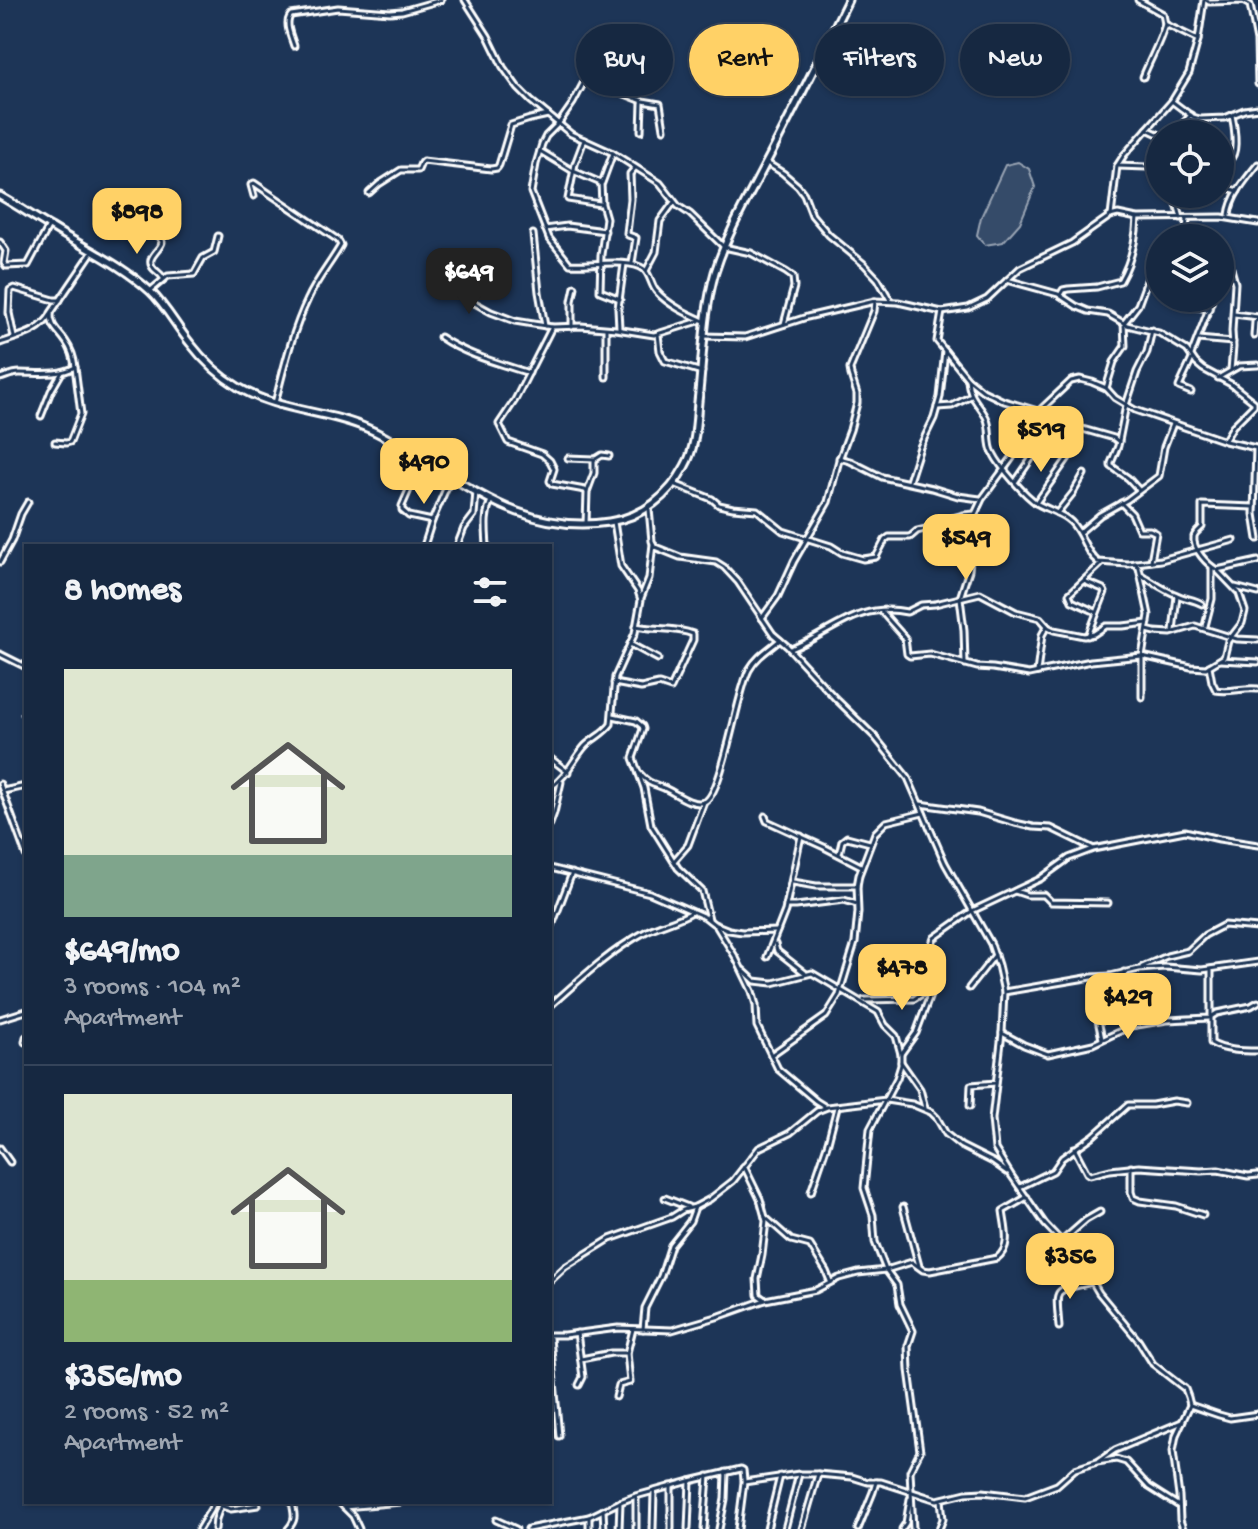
<!DOCTYPE html>
<html lang="en">
<head>
<meta charset="utf-8">
<style>
	:root { --surface:#162841; --page:#23344c; --text:#f1f3f6; --muted:#9ea6b1; --line:#35445a; --accent:#ffd166 }
	body { margin:0; font-family:"Gochi Hand",sans-serif; background:var(--page); color:var(--text); height:100vh; display:flex; flex-direction:column; font-size:30px; white-space:nowrap }
	* { box-sizing:border-box; margin:0 }
	p { font-size:26px; color:var(--muted) }
	.icon { flex:none; width:44px; height:44px; fill:none; stroke:currentColor; stroke-width:2; stroke-linecap:round; stroke-linejoin:round }
	.map { position:relative; flex:1; overflow:hidden }
	.details { position:absolute; left:24px; top:544px; width:528px; height:960px; display:flex; flex-direction:column; background:var(--surface); border-radius:0px; box-shadow:0 2px 6px #0004,0 0 0 2px var(--line) }
	.details>* { flex:none }
	.hud { position:absolute; left:576px; top:24px; width:562px; height:72px; display:flex; gap:16px }
	.fabs { position:absolute; left:1146px; top:120px; display:grid; gap:16px }
	.fabs a { display:grid; place-items:center; width:88px; height:88px; border-radius:50%; background:var(--surface); box-shadow:0 2px 6px #0004,0 0 0 2px var(--line); font-size:40px }
	.price { position:absolute; translate:-50% -68px; padding:0 18px; border-radius:16px; background:var(--accent); color:#111; font-size:26px; line-height:52px; filter:drop-shadow(0 2px 4px #0008) }
	.price::after { content:''; position:absolute; left:50%; top:48px; width:24px; height:18px; margin-left:-12px; background:inherit; clip-path:polygon(0 0,100% 0,50% 100%) }
	.price.active { background:#222; color:#fff }
	ul { padding:0; list-style:none }
	li { display:grid; align-content:center; gap:16px; height:424px; padding:0 40px }
	li+li { border-top:2px solid var(--line) }
	li span { display:grid; place-items:center; height:248px; border-radius:0px; color:#555 }
	li>.icon { margin-inline-start:auto }
	span .icon { width:144px; height:144px; fill:#fffc; stroke-width:1 }
	li b { font-size:34px }
	h2 { display:flex; justify-content:space-between; align-items:center; height:96px; padding:0 40px; font-size:34px }
	.pill { padding:0 28px; border-radius:36px; background:var(--surface); box-shadow:0 2px 6px #0004,0 0 0 2px var(--line); font-size:28px; line-height:72px }
	.pill.active { background:var(--accent); color:#111 }
	.map>svg:first-child { display:block }
</style>
</head>
<body>
<div class="map">
<svg width="1258" height="1529" viewBox="0 0 1258 1529">
	<rect width="100%" height="100%" fill="#1d3557"/>
	<filter id="ink" filterUnits="userSpaceOnUse"><feTurbulence type="fractalNoise" baseFrequency=".0125" numOctaves="2"/><feDisplacementMap in="SourceGraphic" scale="16" xChannelSelector="R" yChannelSelector="G"/><feConvolveMatrix kernelMatrix="1 2 1 2 8 2 1 2 1" color-interpolation-filters="sRGB"/></filter>
	<g filter="url(#ink)">
		<!-- green -->
		<path fill="#364b69" stroke="#9aa5b4" stroke-width="2" d="M1018,162L1029,169L1035,187L1020,223L1003,242L985,245L977,235L981,217L1005,165Z"/>
		<g fill="none" stroke-linecap="round" stroke-linejoin="round">
			<defs>
				<g id="minor">
					<path d="M465,0L488,36L503,67L518,88L531,101L571,134L613,153L660,183L678,206L690,214L724,247L751,253L786,272L793,277L794,287L784,324"/>
					<path d="M1138,0L1163,14L1165,24L1198,40"/>
					<path d="M1206,0L1209,2L1243,1L1250,5L1257,41L1258,84"/>
					<path d="M294,46C291,36 284,23 291,15L338,8L390,12L402,11L441,0"/>
					<path d="M1143,77C1150,59 1160,43 1165,24"/>
					<path d="M1173,102L1193,117L1200,119L1225,118L1244,110L1258,108"/>
					<path d="M664,129L660,104L643,101L589,80L584,82L573,103L559,123L546,136L542,144L536,164L531,192L549,238L570,264C587,266 630,258 644,269C650,274 651,285 656,291C668,305 688,314 704,321"/>
					<path d="M1147,129L1160,135"/>
					<path d="M641,131L642,103"/>
					<path d="M1173,134L1191,115"/>
					<path d="M584,140L575,164L568,199L600,204"/>
					<path d="M540,151L573,171L601,183L602,204L606,218L601,255L600,291L620,299"/>
					<path d="M767,163L783,173L798,186L804,194L812,215L829,235L864,264L878,279L890,300"/>
					<path d="M1220,164C1223,162 1230,159 1232,157C1238,149 1234,124 1232,115"/>
					<path d="M1117,166L1147,167L1160,163"/>
					<path d="M602,183L613,153"/>
					<path d="M1220,186L1238,191"/>
					<path d="M369,193L379,184L401,170H418L421,163L423,161L491,169L497,168L499,165L511,125L530,119L548,115"/>
					<path d="M254,196L251,185L254,183L338,240L341,245C331,263 317,279 308,299C292,332 284,368 275,403"/>
					<path d="M1229,215C1231,196 1246,179 1258,164"/>
					<path d="M1111,216L1117,166L1124,155L1172,101L1189,73L1198,40L1204,0"/>
					<path d="M1181,218L1176,200L1192,194"/>
					<path d="M132,221L159,237L162,242C160,251 144,258 154,269C157,272 161,274 163,278"/>
					<path d="M545,229L567,226L605,231"/>
					<path d="M533,234L539,292L545,326"/>
					<path d="M1181,238L1186,231L1187,219"/>
					<path d="M0,242L6,251L4,263L6,266L28,265L49,226"/>
					<path d="M1227,254L1235,283L1232,331L1233,347L1231,370"/>
					<path d="M632,263L636,238L628,235L627,233L631,199L630,174L635,168"/>
					<path d="M646,271L656,252L660,221L674,202"/>
					<path d="M1007,280L1058,294L1076,306L1088,311L1108,314L1127,325L1159,333L1187,350L1196,363L1203,369L1231,384L1254,402V405L1233,426L1225,440"/>
					<path d="M448,285L464,297L491,312L515,321L552,327L581,326L616,329L654,335L699,321"/>
					<path d="M150,291L168,276L194,274L203,258L214,252L218,236"/>
					<path d="M1060,295L1063,290L1068,289L1097,287L1120,281C1131,262 1136,240 1137,218"/>
					<path d="M1185,305L1209,309"/>
					<path d="M942,312L937,341L968,379L983,391L1004,401L1038,411"/>
					<path d="M1234,314L1258,317"/>
					<path d="M552,327L515,400L499,424L508,442L542,454L550,461L554,469L550,481L552,484L585,490L587,492L586,524"/>
					<path d="M572,327V301L575,287"/>
					<path d="M619,328L618,308L624,264"/>
					<path d="M606,329V377"/>
					<path d="M658,334L660,351L665,361L702,372"/>
					<path d="M704,336L745,337L807,317L875,301L898,302L942,312L968,308L987,299L1020,268L1072,243L1110,216L1118,214L1137,218L1222,217L1258,223"/>
					<path d="M1254,336L1255,322L1258,319"/>
					<path d="M14,337L9,313L10,290L14,288L54,300H60"/>
					<path d="M440,337C466,355 498,363 529,373"/>
					<path d="M1198,339L1233,342"/>
					<path d="M0,343C19,336 40,333 51,314"/>
					<path d="M1191,355L1211,303L1212,298"/>
					<path d="M0,378C7,376 13,373 20,373C39,373 59,376 75,367C74,358 71,349 66,342C59,331 50,327 51,313L93,251"/>
					<path d="M1218,378L1239,366L1258,365"/>
					<path d="M968,379C969,398 978,402 986,417C992,429 987,443 993,453C1000,467 1025,496 1038,504C1049,510 1062,513 1071,522C1083,534 1084,551 1098,562L1128,564L1161,560L1234,540"/>
					<path d="M1106,388L1114,362L1125,346L1124,323L1138,305L1149,275L1160,264"/>
					<path d="M1191,392L1179,387L1192,359"/>
					<path d="M937,407L952,406L971,396"/>
					<path d="M1036,413L1051,420L1114,438L1119,442"/>
					<path d="M41,416L51,391L62,372"/>
					<path d="M55,442L66,443L70,442L81,414L75,367"/>
					<path d="M568,458L595,459"/>
					<path d="M839,458L850,461L882,477L932,488L958,496L980,499"/>
					<path d="M422,460L402,506V510L409,516L432,521"/>
					<path d="M909,481L920,447L934,418L940,397L945,351"/>
					<path d="M1016,481L1042,443L1026,431"/>
					<path d="M674,484L712,499L719,505L733,508L757,510L783,531L831,546L842,553L863,559L876,557L885,540L889,537H910L917,531L933,527L952,518L963,515L975,514"/>
					<path d="M1139,490L1128,478L1111,466V463L1118,446L1126,405L1137,372L1147,352L1152,330"/>
					<path d="M587,492L594,473V460L602,455L609,456"/>
					<path d="M1036,503L1068,458L1051,444L1042,443"/>
					<path d="M1121,503L1132,514L1139,530H1150L1156,533L1151,561"/>
					<path d="M1254,507L1202,505V527C1200,529 1194,534 1194,537C1192,549 1208,565 1217,570L1258,561"/>
					<path d="M649,509L652,541L655,547L680,557L716,562L724,567L738,582L773,634L787,646L835,698L875,737L908,778L945,863L991,944L998,965L1004,992L1002,1033L992,1119L995,1149L1011,1175L1045,1224L1080,1261L1099,1293L1138,1340L1153,1364L1185,1389L1188,1397L1190,1405L1176,1435L1173,1451L1179,1496L1180,1520L1183,1529"/>
					<path d="M1057,513L1073,493L1084,474"/>
					<path d="M1080,532L1100,515L1127,500L1159,476L1164,447L1173,424"/>
					<path d="M424,546L432,521L451,477"/>
					<path d="M457,546L464,528L474,515L476,492"/>
					<path d="M487,546C486,529 484,516 491,500"/>
					<path d="M0,562L12,540L21,514L28,502"/>
					<path d="M1135,563L1139,568L1149,615L1142,656V697"/>
					<path d="M1141,575C1153,582 1164,590 1177,595C1185,599 1194,599 1202,604"/>
					<path d="M1084,581L1103,589L1105,592L1088,636"/>
					<path d="M1235,587L1258,593"/>
					<path d="M641,598L649,578L653,544"/>
					<path d="M881,611L905,638L907,654L910,656L930,654L977,667L993,668L1029,674L1091,661L1142,656L1191,667L1206,668L1224,657L1228,641L1242,623L1245,611L1239,593L1217,570"/>
					<path d="M1096,612L1072,601L1069,594L1101,564"/>
					<path d="M762,618L778,596L794,561L828,502L839,460L850,430L857,403V394L851,375L850,369L874,311L875,301"/>
					<path d="M1205,626L1212,599V567"/>
					<path d="M1147,630L1155,632L1171,633L1195,626L1237,639L1258,640"/>
					<path d="M1173,631L1177,596"/>
					<path d="M630,644L658,659"/>
					<path d="M791,649C834,632 857,602 907,612L921,605L935,604L980,593L1016,612L1040,618L1048,627L1054,630L1084,636L1094,634L1106,626H1123L1148,623"/>
					<path d="M0,654L26,667"/>
					<path d="M1220,660L1258,662"/>
					<path d="M965,664L964,630L960,598L969,570L975,514L982,499L1012,458L1030,422L1039,411L1071,381L1080,379L1092,382L1106,388L1115,398L1135,410L1225,441L1256,448L1254,514L1258,539"/>
					<path d="M1209,666L1212,682L1216,690C1230,693 1243,687 1258,689"/>
					<path d="M1037,672L1042,635L1047,626"/>
					<path d="M614,683L641,688L659,684L671,688L693,640V634C675,627 655,630 636,626"/>
					<path d="M26,707L24,714L26,723"/>
					<path d="M613,716L636,721L642,726L643,729L633,758L644,788L651,825L678,868L702,891L709,919"/>
					<path d="M550,758L568,772"/>
					<path d="M639,773C651,787 656,783 670,791C679,796 693,806 704,802C722,797 737,692 749,670C756,657 769,649 780,640"/>
					<path d="M0,784L26,855"/>
					<path d="M550,788C567,777 572,761 585,746C593,738 604,734 611,724L615,677L635,633L641,600L638,591L621,566L614,522"/>
					<path d="M3,791L26,786"/>
					<path d="M920,804L978,812L1015,823L1033,827L1051,828L1092,848"/>
					<path d="M765,816L767,821L824,847L861,866"/>
					<path d="M550,824L554,813L561,782"/>
					<path d="M839,854L842,841L847,837L870,843"/>
					<path d="M674,861L688,845L704,802"/>
					<path d="M550,868L650,893L705,917L714,924L729,930L742,932L777,931"/>
					<path d="M793,882L816,886H857"/>
					<path d="M1015,891L1027,895H1044L1051,902L1108,903"/>
					<path d="M786,906H796L844,900L857,904"/>
					<path d="M717,927L736,958L752,991L756,1005L757,1026L778,1069L816,1101L824,1106"/>
					<path d="M550,931L572,873"/>
					<path d="M775,944L777,951L805,973"/>
					<path d="M767,957L785,911L801,836"/>
					<path d="M1142,967L1167,956L1188,951L1205,935L1224,925L1258,928"/>
					<path d="M1211,969V1043C1224,1051 1243,1051 1258,1051"/>
					<path d="M743,970L755,981L773,983L812,973L878,1012L885,1025L896,1036L901,1054"/>
					<path d="M1124,972L1131,1006"/>
					<path d="M969,988L995,955"/>
					<path d="M1004,992L1092,977L1110,976L1139,969L1165,967L1202,970L1258,962"/>
					<path d="M864,1000L914,999L932,987"/>
					<path d="M550,1006C579,980 610,951 645,932C660,924 677,921 692,912"/>
					<path d="M0,1019L26,1011"/>
					<path d="M1002,1033L1024,1045L1048,1054L1093,1044L1131,1026L1167,1020L1209,1018L1217,1013L1251,1006L1258,1002"/>
					<path d="M1102,1039L1097,1015L1109,993L1110,976"/>
					<path d="M25,1042L26,1037"/>
					<path d="M771,1055L826,1016L839,995L855,943L858,912L857,886L859,875L875,833L886,822L923,813"/>
					<path d="M901,1062L920,1089L925,1108"/>
					<path d="M970,1106L971,1085L996,1083"/>
					<path d="M0,1148L10,1162"/>
					<path d="M1074,1148L1087,1173L1090,1175L1110,1170L1139,1167L1201,1171L1218,1170L1248,1176L1258,1175"/>
					<path d="M744,1166L760,1199L766,1221L762,1255L757,1279L758,1295L765,1300"/>
					<path d="M1131,1167V1192L1133,1198L1140,1201L1176,1206L1203,1215"/>
					<path d="M1020,1187L1053,1171L1062,1158L1093,1136L1128,1105H1152L1174,1101L1187,1103"/>
					<path d="M811,1192L828,1142L837,1107"/>
					<path d="M665,1198L688,1207"/>
					<path d="M903,1207L919,1266"/>
					<path d="M765,1217L791,1240L810,1245L826,1271L830,1281"/>
					<path d="M1062,1241L1086,1220L1100,1212"/>
					<path d="M550,1281L565,1267L610,1239L672,1217L683,1210L695,1207L710,1199L733,1181L759,1148L790,1133L817,1111L827,1107L886,1100L912,1104L931,1112L937,1118L946,1134L961,1146L993,1162L1007,1172"/>
					<path d="M1059,1327C1056,1285 1052,1292 1092,1282"/>
					<path d="M643,1329L645,1308L661,1276L671,1245L690,1221L695,1207"/>
					<path d="M577,1333L583,1377L579,1385"/>
					<path d="M550,1335H564L618,1328L672,1330L720,1316L765,1300L816,1290L839,1278L858,1273L886,1270L912,1262L923,1270L930,1271L997,1258C1012,1247 1005,1227 1003,1211L1027,1197"/>
					<path d="M550,1338L559,1436"/>
					<path d="M581,1359L611,1353H627"/>
					<path d="M616,1397L619,1385L630,1382L627,1353L633,1329"/>
					<path d="M1190,1405L1219,1415L1230,1418L1258,1414"/>
					<path d="M1099,1461L1115,1450L1182,1422"/>
					<path d="M339,1502L353,1516L359,1529"/>
					<path d="M222,1506L231,1509L258,1505"/>
					<path d="M344,1507L401,1502"/>
					<path d="M603,1510L604,1529"/>
					<path d="M589,1517V1529"/>
					<path d="M496,1520L516,1529"/>
					<path d="M199,1529L215,1502"/>
					<path d="M215,1529L216,1519L222,1502"/>
					<path d="M288,1529C297,1519 294,1514 292,1502"/>
					<path d="M528,1529L589,1517L620,1502L636,1496L690,1481L741,1469L743,1470L744,1480"/>
					<path d="M619,1529L620,1502"/>
					<path d="M636,1529V1496"/>
					<path d="M653,1529L654,1492"/>
					<path d="M671,1529V1486"/>
					<path d="M688,1529L690,1481"/>
					<path d="M704,1529L708,1476"/>
					<path d="M719,1529L725,1499L726,1472"/>
					<path d="M738,1529L744,1482L799,1474H818L852,1477L868,1482H881L937,1500L966,1493L983,1492L1025,1497L1057,1485L1075,1469L1097,1462L1116,1459L1126,1462L1149,1487L1179,1506"/>
					<path d="M767,1529L780,1476"/>
					<path d="M785,1529L799,1474"/>
					<path d="M802,1529L818,1474"/>
					<path d="M858,1529L873,1492L876,1482"/>
					<path d="M902,1529L906,1523L910,1499"/>
					<path d="M913,1529L910,1471L920,1451L909,1370L908,1346L913,1331L900,1304L897,1285L886,1270L875,1242L873,1215L864,1188L870,1129L897,1078L901,1065V1054L916,1033L932,990L933,981L931,946L934,938L972,911L1040,879L1069,858L1093,849L1185,831L1219,839L1258,845"/>
					<path d="M939,1529L943,1519L941,1500"/>
				</g>
				<path id="secondary" d="M0,196C18,206 34,217 51,227C84,248 121,264 150,291C166,306 176,326 190,343C203,360 220,376 238,387C279,412 327,410 369,429C386,436 400,446 415,455C478,493 530,534 609,522C643,517 669,496 685,466C696,447 696,424 698,402C703,359 703,314 715,272C727,234 747,200 765,165C794,110 821,55 848,0"/>
			</defs>
			<!-- minor casing -->
			<use href="#minor" stroke="#fff" stroke-width="9"/>
			<!-- secondary casing -->
			<use href="#secondary" stroke="#fff" stroke-width="11"/>
			<!-- minor -->
			<use href="#minor" stroke="#1d3557" stroke-width="3"/>
			<!-- secondary -->
			<use href="#secondary" stroke="#1d3557" stroke-width="5"/>
		</g>
	</g>
</svg>
<div class="fabs">
<a><svg class="icon" aria-label="locate" viewBox="0 0 24 24"><circle cx="12" cy="12" r="6"/><path d="M12 2v4M12 18v4M2 12h4M18 12h4"/></svg></a>
<a><svg class="icon" aria-label="layers" viewBox="0 0 24 24"><path d="M12 4l9 5-9 5-9-5zM3 14l9 5 9-5"/></svg></a>
</div>
<b class="price" style="left:137px;top:256px">$898</b>
<b class="price active" style="left:469px;top:316px">$649</b>
<b class="price" style="left:1041px;top:474px">$519</b>
<b class="price" style="left:424px;top:506px">$490</b>
<b class="price" style="left:966px;top:582px">$549</b>
<b class="price" style="left:902px;top:1012px">$478</b>
<b class="price" style="left:1128px;top:1041px">$429</b>
<b class="price" style="left:1070px;top:1301px">$356</b>
<div class="hud">
<a class="pill">Buy</a>
<a class="pill active">Rent</a>
<a class="pill">Filters</a>
<a class="pill">New</a>
</div>
<section class="details">
<h2>8 homes<svg class="icon" aria-label="filters" viewBox="0 0 24 24"><path d="M4 7h16M4 17h16"/><circle cx="9" cy="7" r="2"/><circle cx="15" cy="17" r="2"/></svg></h2>
<ul>
<li><span style="background:linear-gradient(#dfe7d0 75%,#7fa58c 0)"><svg class="icon" aria-label="home" viewBox="0 0 24 24"><path d="M3 11l9-7 9 7M6 9v11h12V9"/></svg></span><div><b>$649/mo</b><p>3 rooms · 104 m²</p><p>Apartment</p></div></li>
<li><span style="background:linear-gradient(#dfe7d0 75%,#8fb573 0)"><svg class="icon" aria-label="home" viewBox="0 0 24 24"><path d="M3 11l9-7 9 7M6 9v11h12V9"/></svg></span><div><b>$356/mo</b><p>2 rooms · 52 m²</p><p>Apartment</p></div></li>
</ul>
</section>
</div>
</body>
</html>
